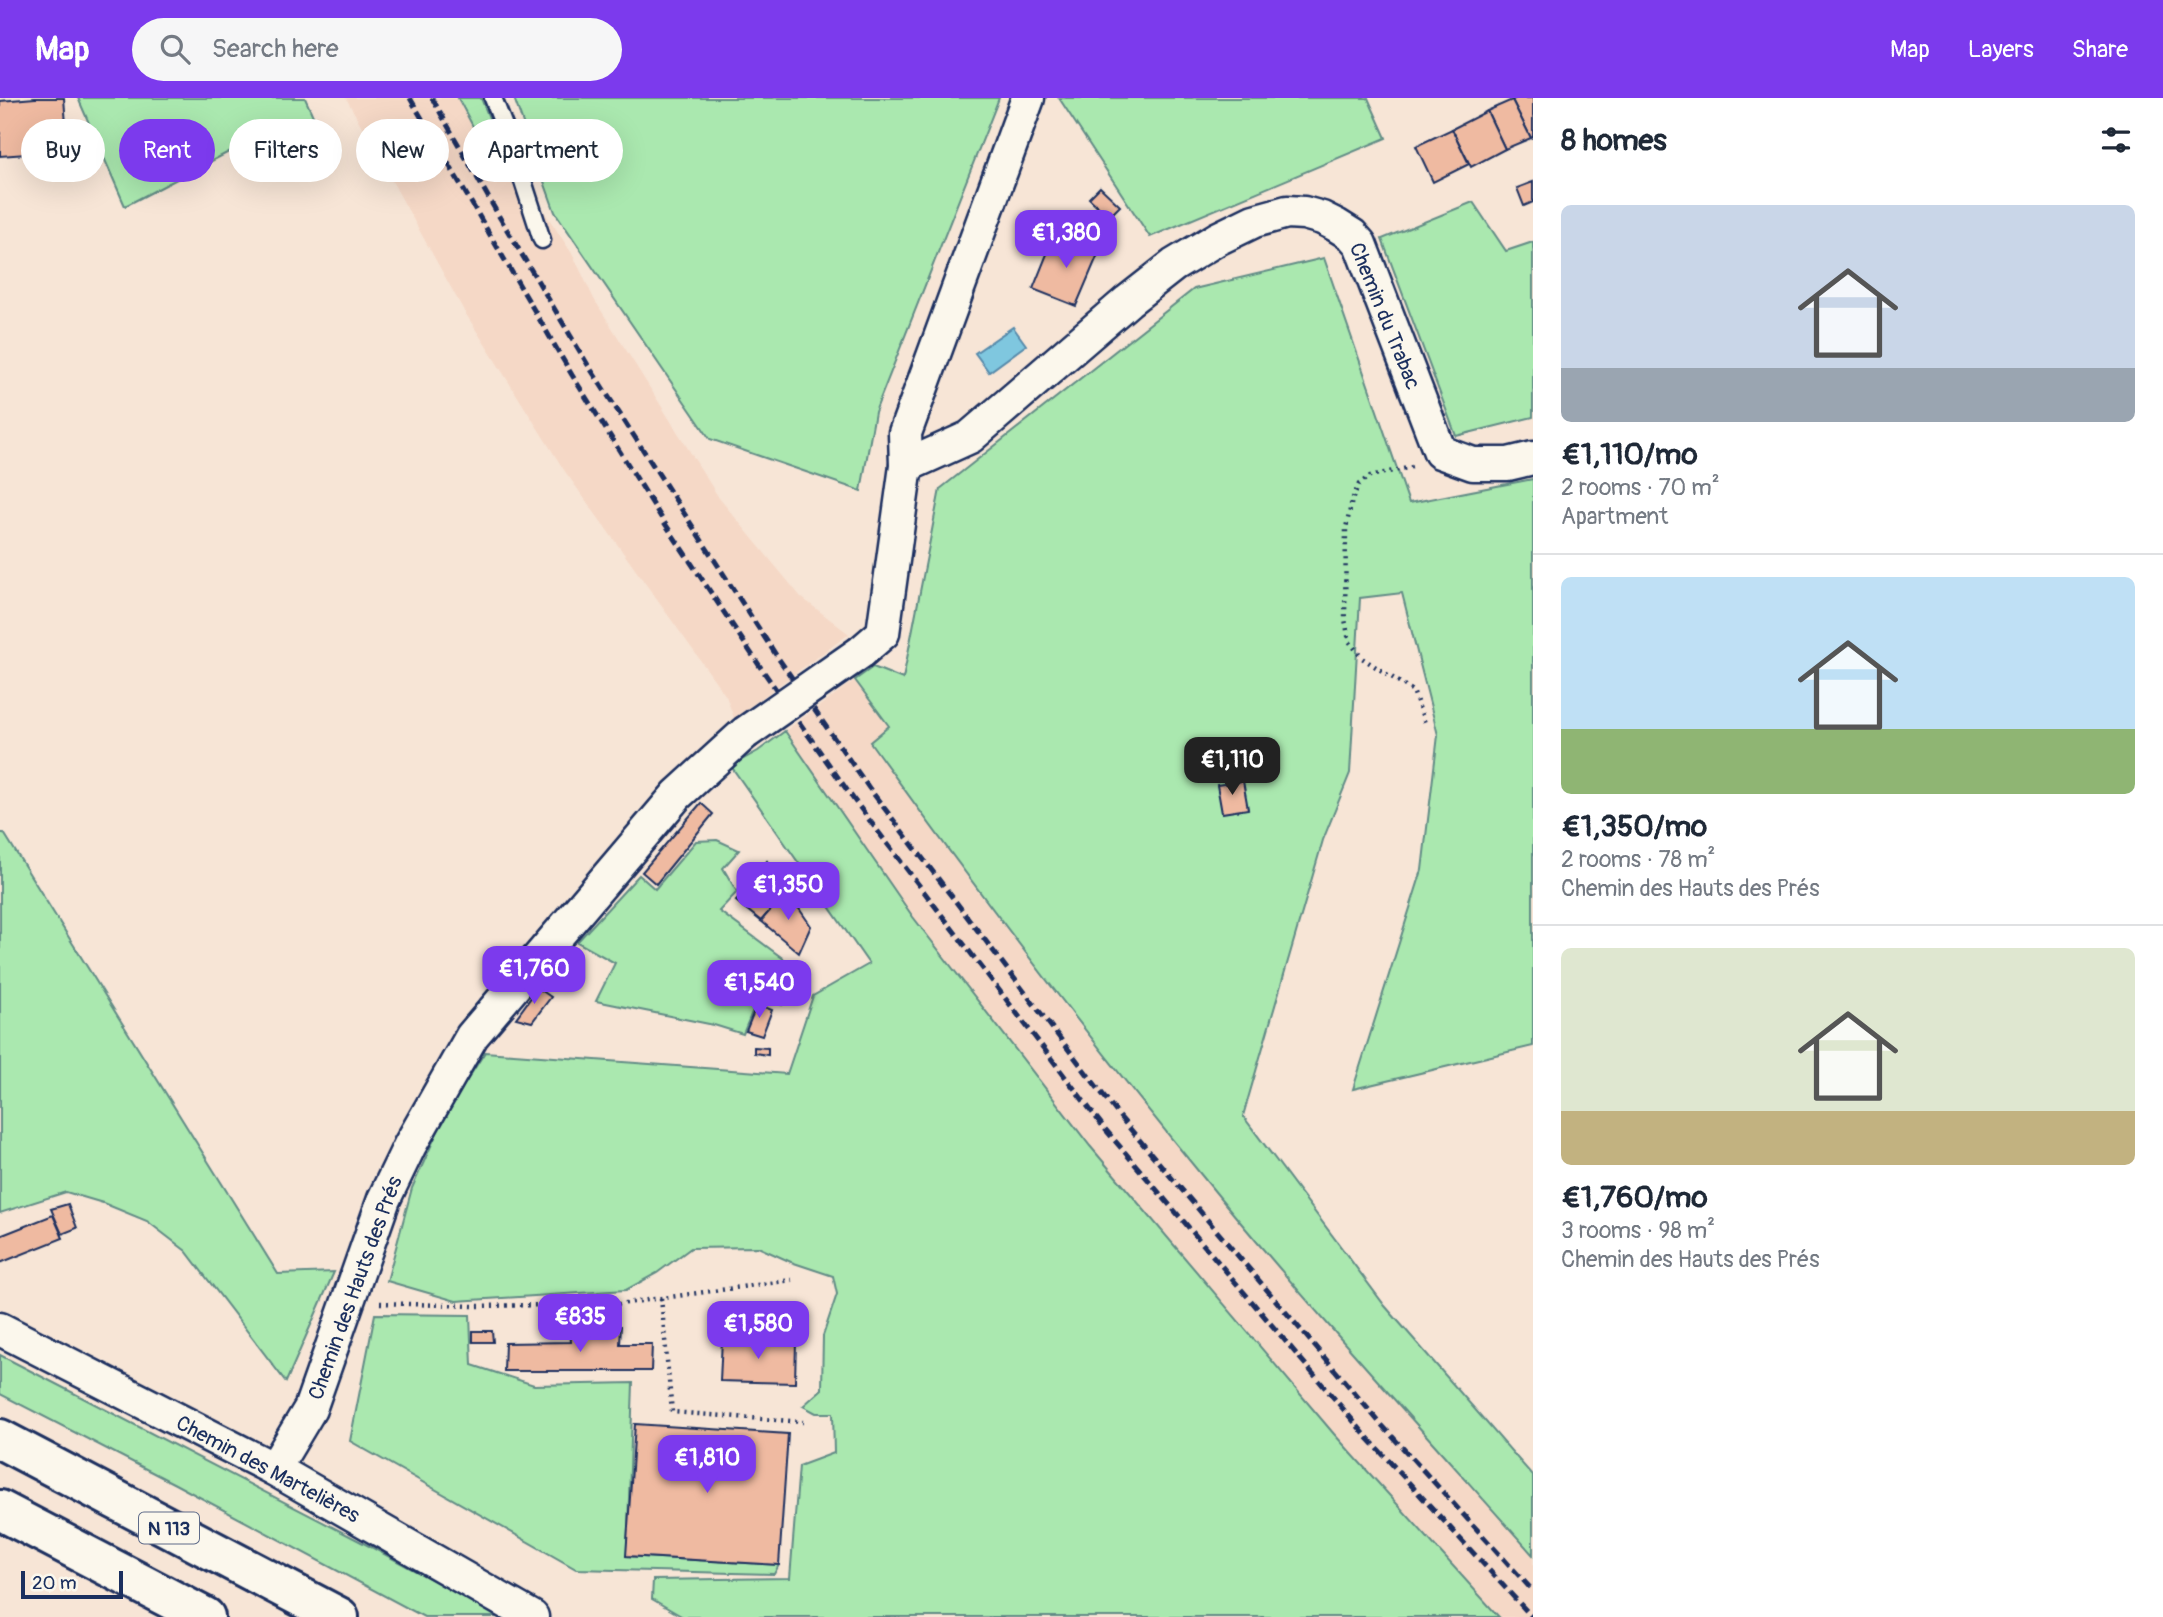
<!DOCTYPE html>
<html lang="en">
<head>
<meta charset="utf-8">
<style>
	:root { --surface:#fff; --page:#f6f6f7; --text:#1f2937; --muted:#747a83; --line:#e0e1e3; --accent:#7c3aed }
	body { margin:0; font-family:Pangolin,sans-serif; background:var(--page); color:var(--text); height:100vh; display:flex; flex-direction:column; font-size:26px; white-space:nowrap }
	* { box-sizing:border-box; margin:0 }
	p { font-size:23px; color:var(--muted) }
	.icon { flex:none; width:38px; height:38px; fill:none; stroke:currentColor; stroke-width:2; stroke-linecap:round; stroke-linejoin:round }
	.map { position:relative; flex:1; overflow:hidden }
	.details { display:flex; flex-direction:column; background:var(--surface); width:630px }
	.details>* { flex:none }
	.hud { position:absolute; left:21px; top:21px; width:665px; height:63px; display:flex; gap:14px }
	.scale { position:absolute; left:21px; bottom:18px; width:102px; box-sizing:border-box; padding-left:7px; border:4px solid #1b2f5e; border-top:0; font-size:19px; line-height:24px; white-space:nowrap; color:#1b2f5e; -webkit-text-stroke:5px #fbf7ec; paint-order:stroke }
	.price { position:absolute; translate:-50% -60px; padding:0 16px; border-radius:14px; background:var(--accent); color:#fff; font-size:23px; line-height:46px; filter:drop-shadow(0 2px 4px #0008) }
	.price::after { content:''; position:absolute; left:50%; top:42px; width:21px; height:16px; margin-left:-10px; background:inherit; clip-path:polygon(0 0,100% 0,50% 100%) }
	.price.active { background:#222; color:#fff }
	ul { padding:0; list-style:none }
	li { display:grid; align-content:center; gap:14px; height:371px; padding:0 28px }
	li+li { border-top:2px solid var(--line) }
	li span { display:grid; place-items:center; height:217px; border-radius:10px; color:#555 }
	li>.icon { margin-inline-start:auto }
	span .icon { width:126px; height:126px; fill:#fffc; stroke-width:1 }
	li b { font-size:30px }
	h2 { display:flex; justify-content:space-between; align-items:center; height:84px; padding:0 28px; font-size:30px }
	.tag { padding:0 24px; border-radius:32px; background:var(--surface); box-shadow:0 7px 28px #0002; font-size:24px; line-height:63px }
	.tag.active { background:var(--accent); color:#fff }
	header { display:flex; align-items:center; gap:42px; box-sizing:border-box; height:98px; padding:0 35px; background:var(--accent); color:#fff }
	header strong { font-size:33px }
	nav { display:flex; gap:38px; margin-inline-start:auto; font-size:24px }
	.search { width:490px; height:63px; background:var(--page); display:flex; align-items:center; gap:18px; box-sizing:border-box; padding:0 24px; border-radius:38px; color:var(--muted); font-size:26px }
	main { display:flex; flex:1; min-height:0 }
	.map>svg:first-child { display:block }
</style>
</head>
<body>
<header>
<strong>Map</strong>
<div class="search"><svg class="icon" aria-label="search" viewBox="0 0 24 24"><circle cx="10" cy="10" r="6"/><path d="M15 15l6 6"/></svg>Search here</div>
<nav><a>Map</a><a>Layers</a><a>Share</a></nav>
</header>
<main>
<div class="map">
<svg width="1533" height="1519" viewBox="0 0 1533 1519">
	<rect width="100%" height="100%" fill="#f7e5d6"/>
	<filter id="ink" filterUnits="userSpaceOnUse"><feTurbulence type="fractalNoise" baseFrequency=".0143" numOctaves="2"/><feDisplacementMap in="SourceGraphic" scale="14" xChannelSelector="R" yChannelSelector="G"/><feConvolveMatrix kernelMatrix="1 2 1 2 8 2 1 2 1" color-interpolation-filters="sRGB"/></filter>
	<g filter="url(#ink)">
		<!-- built -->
		<g fill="#f5d8c6">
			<path d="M346,0H471L481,18L573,157L594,201L719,400L801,499L849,536L734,620L726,598L564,372L464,213Z"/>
			<path d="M855,582L889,628L870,644L973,787L1081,929L1205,1081L1291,1183L1533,1457V1519H1499L1334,1336L1090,1048L913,819L785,633Z"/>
		</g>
		<!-- green -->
		<g fill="#aae8af" stroke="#628c86" stroke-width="2">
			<path d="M78,0H305L321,36L250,43L125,108Z"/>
			<path d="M458,0H481L498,42V58L487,55Z"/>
			<path d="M514,0H999L875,314L861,393L710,341L555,114Z"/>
			<path d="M1059,0H1368L1386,40L1150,139Z"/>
			<path d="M1473,104L1506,153L1533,144V319L1456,338L1382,141Z"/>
			<path d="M1324,160L1409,405L1533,381V948L1353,991L1422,772L1438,637L1402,495L1360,500L1350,675L1323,742L1243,1018L1385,1208L1533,1378V1457C1422,1332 1309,1209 1203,1079C1087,938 977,793 870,644L889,628L855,582L873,569L903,581L940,391L1194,191Z"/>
			<path d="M785,633L913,819L1090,1048L1334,1336L1499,1519H683L652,1501L653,1482L790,1480L799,1368L834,1355L833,1315H816L803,1308L822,1291L823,1238L837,1196L833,1178L791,1164L758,1149L691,1150L657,1175L626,1192L456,1203L387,1183L412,1090L445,1017L485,954L787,976L813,898L869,866L731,668L758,653Z"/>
			<path d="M0,735H4L278,1176L334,1174L286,1284L186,1153L147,1123L103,1105L66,1094L0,1115Z"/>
			<path d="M717,742L739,752L723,770L737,794L719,813L800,873L782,907L759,897L743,936L714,927L596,903L615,865L577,844L639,777L655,791L696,743Z"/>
			<path d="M375,1216L470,1217L472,1267L534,1287L633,1285L627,1458L779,1467L774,1476L576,1471L350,1343Z"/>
			<path d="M0,1257L373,1450L502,1519H424L175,1386L0,1296Z"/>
		</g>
		<!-- water -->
		<path fill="#7fc7df" stroke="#578aab" stroke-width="2" d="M1013,229L1026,247L989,274L975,255Z"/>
		<!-- building -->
		<g fill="#efbaa1" stroke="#1b2f5e" stroke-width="2">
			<path d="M35,0H64L68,53L0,58V3Z"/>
			<path d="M1516,0H1533V39L1531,40L1512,2Z"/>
			<path d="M1512,2L1531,40L1505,51L1487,13Z"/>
			<path d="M1487,13L1505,51L1471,69L1452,31Z"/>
			<path d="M1452,31L1469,66L1433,84L1416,48Z"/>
			<path d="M1533,84V104L1524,108L1517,90Z"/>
			<path d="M1100,89L1120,108L1109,119L1089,100Z"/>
			<path d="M1055,136L1099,154L1076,208L1033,191Z"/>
			<path d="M1243,683L1248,711L1222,715L1217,687Z"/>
			<path d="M701,705L713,716L656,786L642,774Z"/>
			<path d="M767,763L787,793L761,823L736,803Z"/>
			<path d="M787,793L811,828L799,855L761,823Z"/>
			<path d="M538,890L551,899L532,924L516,920Z"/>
			<path d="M757,906L772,912L762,938L746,933Z"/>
			<path d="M754,949L768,950V957L754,955Z"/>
			<path d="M68,1106L77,1130L62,1136L51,1111Z"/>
			<path d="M53,1117L63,1140L0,1165V1138Z"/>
			<path d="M583,1228H621L620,1246H652L651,1273H504L505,1245L571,1244L570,1234L584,1235Z"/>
			<path d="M473,1233H492L493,1244H473Z"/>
			<path d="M722,1241L796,1243L795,1285L720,1283Z"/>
			<path d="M635,1326L788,1336L779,1467L626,1458Z"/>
		</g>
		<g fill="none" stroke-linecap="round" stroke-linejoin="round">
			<defs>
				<path id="lane" d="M493,0L512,49L542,142"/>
				<g id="street">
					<path d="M906,368L970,339L1128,203L1174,167L1217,141L1254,123L1287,114L1304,115L1322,120L1336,127L1352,137L1360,146L1440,354L1473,366H1508L1533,360"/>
					<path d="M861,554L883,535L906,368L905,335L1028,0"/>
					<path d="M0,1231L274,1371L532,1519"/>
					<path d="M274,1371L310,1311L384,1101L410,1047L472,938L677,697L745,635"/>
				</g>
				<g id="highway">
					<path d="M0,1341L339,1519"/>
					<path d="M0,1412L205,1519"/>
				</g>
			</defs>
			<!-- lane casing -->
			<use href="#lane" stroke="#1b2f5e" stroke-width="21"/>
			<!-- street casing -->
			<use href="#street" stroke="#1b2f5e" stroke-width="37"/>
			<!-- highway casing -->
			<use href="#highway" stroke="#1b2f5e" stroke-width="44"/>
			<!-- path -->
			<g stroke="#1b2f5e" stroke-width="4.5" stroke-dasharray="2 5" stroke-linecap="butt">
				<path d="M1412,369L1370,378L1359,386L1352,402L1346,430L1345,521L1349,543L1362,560L1413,593L1425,625"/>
				<path d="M661,1200L672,1314L803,1324"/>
				<path d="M380,1205L473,1208L619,1206L792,1182"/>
			</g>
			<!-- lane -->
			<use href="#lane" stroke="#fbf7ec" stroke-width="16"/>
			<!-- street -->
			<use href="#street" stroke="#fbf7ec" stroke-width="32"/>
			<!-- highway -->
			<use href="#highway" stroke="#fbf7ec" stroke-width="38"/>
			<!-- rail -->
			<g stroke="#1b2f5e" stroke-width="5" stroke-dasharray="10 5" stroke-linecap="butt">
				<path d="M410,0L572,277L664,424L761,570L854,702L1105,1031L1367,1339L1532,1519"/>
				<path d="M432,0L500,120L588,267L776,557L869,690L1120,1019L1380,1325L1533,1493"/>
			</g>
			<defs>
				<path id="street-bridge" d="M745,635L861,554"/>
			</defs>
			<!-- street-bridge casing -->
			<use href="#street-bridge" stroke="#1b2f5e" stroke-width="37" stroke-linecap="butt"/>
			<!-- street-bridge -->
			<use href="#street-bridge" stroke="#fbf7ec" stroke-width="32"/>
		</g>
	</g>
	<g text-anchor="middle" stroke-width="5" stroke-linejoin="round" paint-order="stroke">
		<!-- shield labels -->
		<rect fill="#fbf7ec" stroke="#5e6b89" stroke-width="2" x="139" y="1414.5" width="60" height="31" rx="5"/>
		<g font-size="19" font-weight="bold" fill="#1b2f5e">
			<text x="169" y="1437">N 113</text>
		</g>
		<!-- street labels -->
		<g font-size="21" fill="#1b2f5e" stroke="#fbf7ec">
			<text transform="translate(1385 218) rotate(68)" y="7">Chemin du Trabac</text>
			<text transform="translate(355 1190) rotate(-70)" y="7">Chemin des Hauts des Prés</text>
			<text transform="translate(268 1371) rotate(28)" y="7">Chemin des Martelières</text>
		</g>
	</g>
</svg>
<div class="scale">20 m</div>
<b class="price" style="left:1066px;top:172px">€1,380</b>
<b class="price active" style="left:1232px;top:699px">€1,110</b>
<b class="price" style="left:788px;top:824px">€1,350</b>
<b class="price" style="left:534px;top:908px">€1,760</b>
<b class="price" style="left:759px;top:922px">€1,540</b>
<b class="price" style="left:580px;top:1256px">€835</b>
<b class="price" style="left:758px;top:1263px">€1,580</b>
<b class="price" style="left:707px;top:1397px">€1,810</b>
<div class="hud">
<a class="tag">Buy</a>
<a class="tag active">Rent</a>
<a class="tag">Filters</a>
<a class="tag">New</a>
<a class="tag">Apartment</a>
</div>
</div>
<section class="details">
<h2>8 homes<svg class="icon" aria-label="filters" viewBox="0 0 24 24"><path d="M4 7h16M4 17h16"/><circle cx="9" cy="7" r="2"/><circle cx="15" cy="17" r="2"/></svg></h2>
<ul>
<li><span style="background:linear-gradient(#c9d6e8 75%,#9aa5b1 0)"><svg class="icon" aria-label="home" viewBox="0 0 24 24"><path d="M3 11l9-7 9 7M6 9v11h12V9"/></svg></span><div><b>€1,110/mo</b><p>2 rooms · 70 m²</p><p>Apartment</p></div></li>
<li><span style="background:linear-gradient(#bfe0f5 70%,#8fb573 0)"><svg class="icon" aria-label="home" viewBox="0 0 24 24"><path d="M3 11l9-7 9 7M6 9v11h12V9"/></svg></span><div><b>€1,350/mo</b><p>2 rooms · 78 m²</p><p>Chemin des Hauts des Prés</p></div></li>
<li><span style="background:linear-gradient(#dfe7d0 75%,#c2b280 0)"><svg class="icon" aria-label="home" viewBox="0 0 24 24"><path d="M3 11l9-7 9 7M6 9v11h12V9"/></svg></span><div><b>€1,760/mo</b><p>3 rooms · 98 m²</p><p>Chemin des Hauts des Prés</p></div></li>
</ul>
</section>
</main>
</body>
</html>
